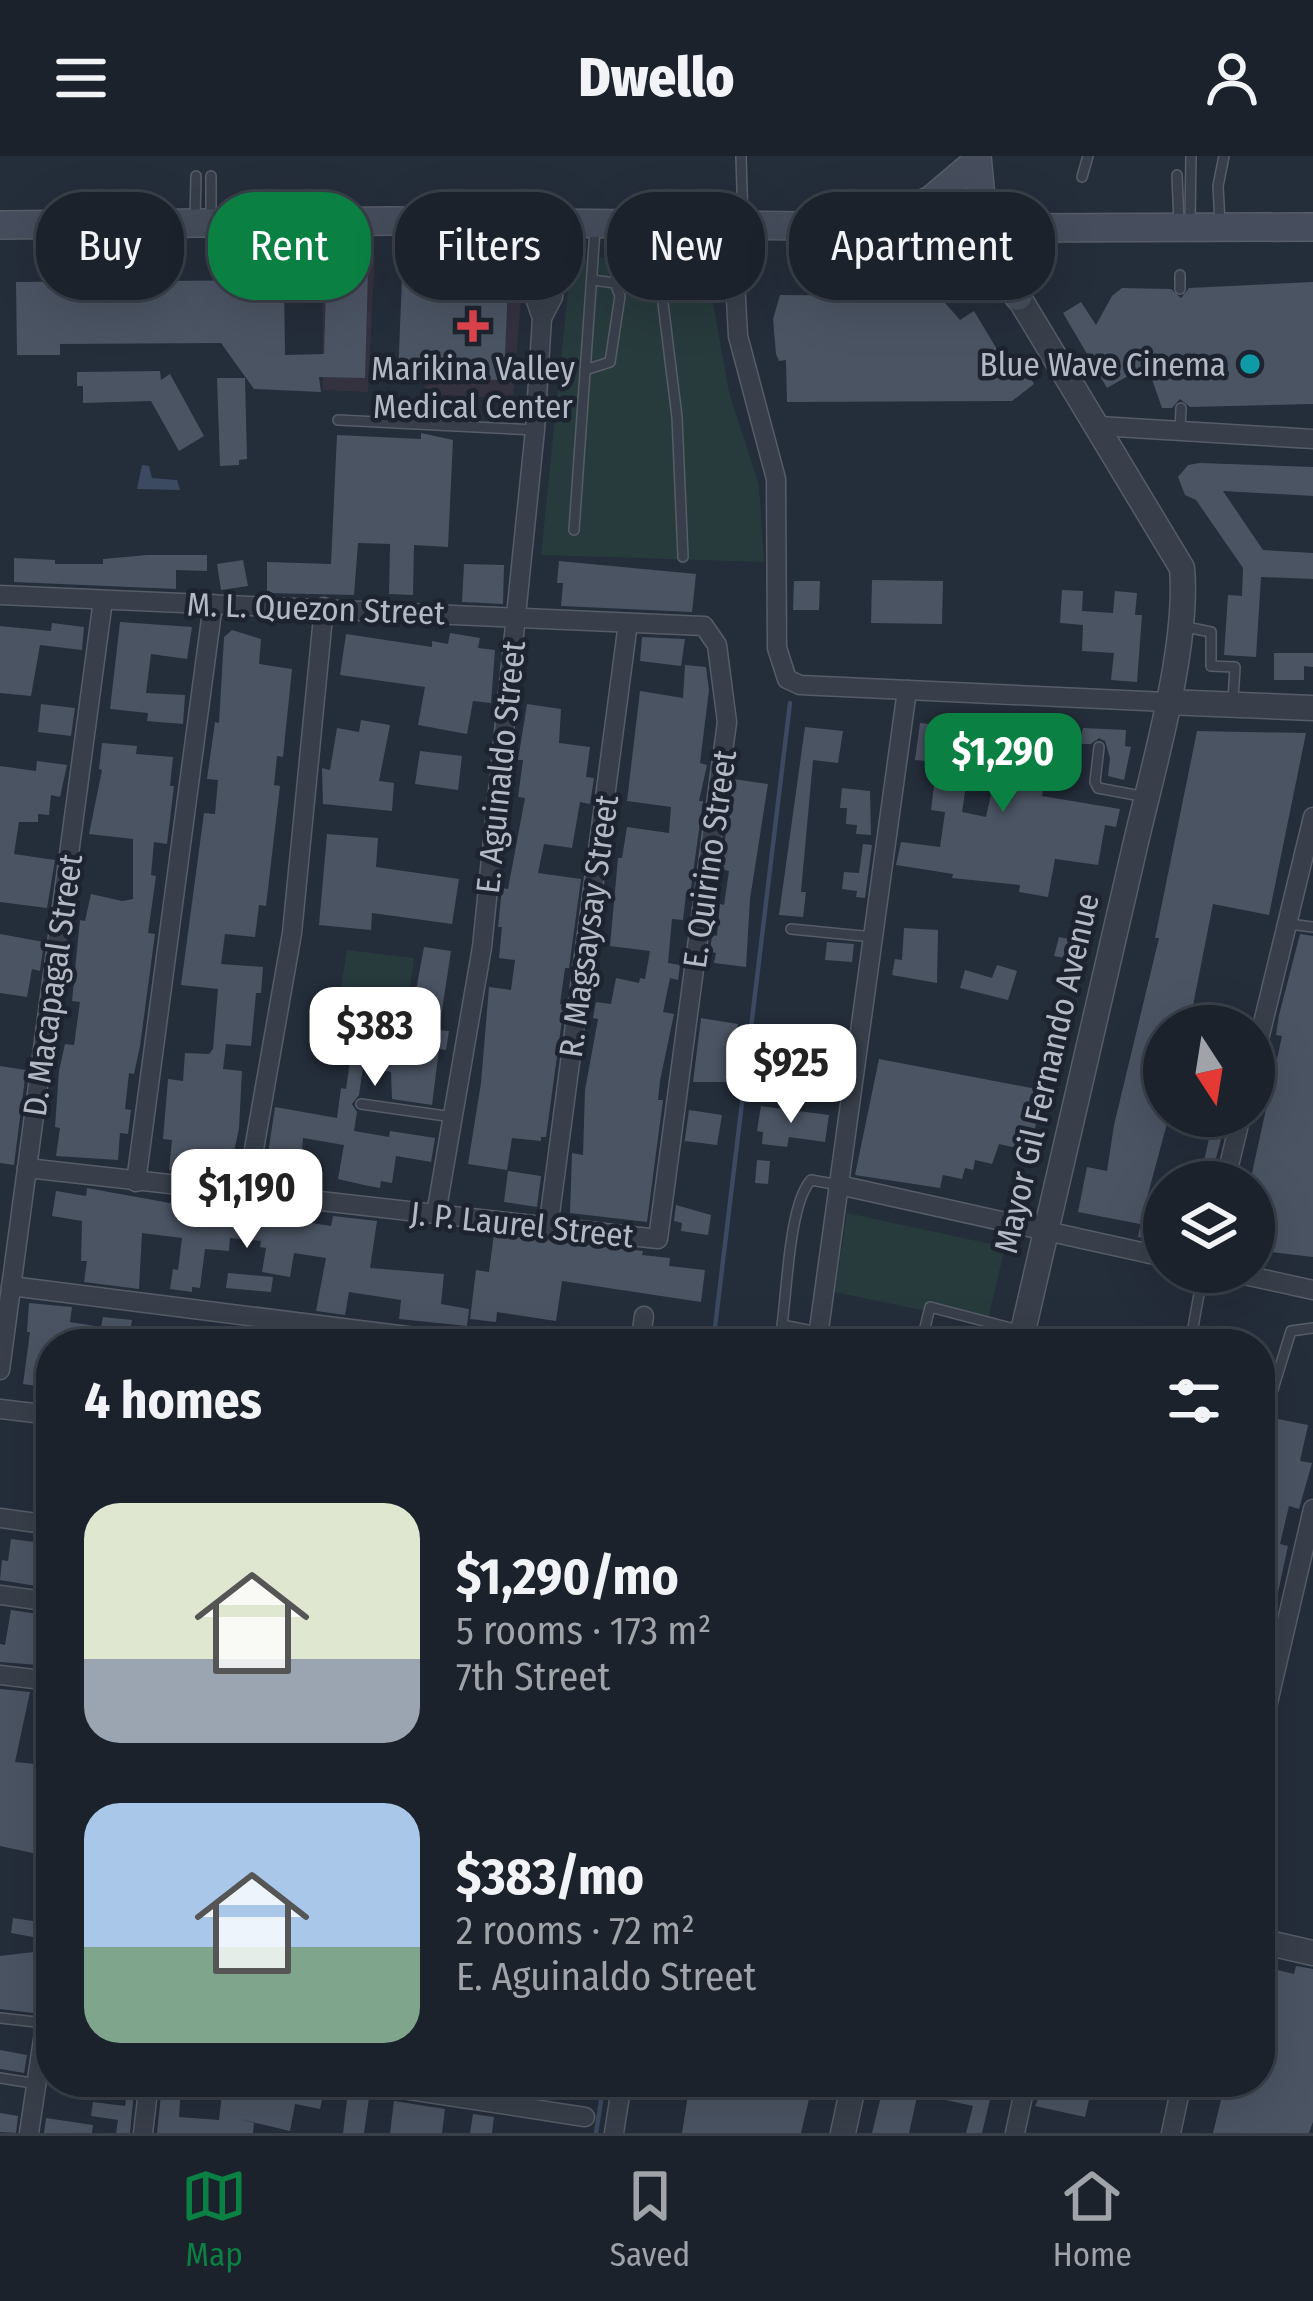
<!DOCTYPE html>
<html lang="en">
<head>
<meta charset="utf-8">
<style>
	:root { --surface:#1b222c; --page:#282f38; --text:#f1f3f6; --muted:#a0a4a9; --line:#393f48; --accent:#0b8043 }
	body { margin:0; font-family:"Fira Sans Condensed",sans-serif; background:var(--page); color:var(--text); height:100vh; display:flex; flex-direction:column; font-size:45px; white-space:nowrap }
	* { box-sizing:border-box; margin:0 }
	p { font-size:39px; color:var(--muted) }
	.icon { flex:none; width:66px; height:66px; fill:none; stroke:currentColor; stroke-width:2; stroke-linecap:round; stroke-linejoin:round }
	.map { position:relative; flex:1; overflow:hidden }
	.side { position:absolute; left:36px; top:1173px; width:1239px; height:768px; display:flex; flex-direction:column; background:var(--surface); border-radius:48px; box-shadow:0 12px 48px #0002,0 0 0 3px var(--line) }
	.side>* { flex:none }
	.hud { position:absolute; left:36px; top:36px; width:1242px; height:108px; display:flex; gap:24px }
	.needle { width:78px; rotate:168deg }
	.fabs { position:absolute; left:1143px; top:849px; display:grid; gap:24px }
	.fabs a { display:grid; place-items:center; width:132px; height:132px; border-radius:50%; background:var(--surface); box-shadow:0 12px 48px #0002,0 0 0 3px var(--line); font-size:60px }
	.price { position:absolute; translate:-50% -102px; padding:0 27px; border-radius:24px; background:#fff; color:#222; font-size:39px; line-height:78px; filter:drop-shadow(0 3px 6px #0008) }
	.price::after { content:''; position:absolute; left:50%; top:72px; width:36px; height:27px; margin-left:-18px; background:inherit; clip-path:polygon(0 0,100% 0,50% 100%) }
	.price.selected { background:var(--accent); color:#fff }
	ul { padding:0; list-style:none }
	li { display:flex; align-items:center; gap:36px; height:300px; padding:0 48px }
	li span { display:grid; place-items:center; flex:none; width:336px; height:240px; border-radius:36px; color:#555 }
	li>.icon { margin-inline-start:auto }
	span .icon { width:144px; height:144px; fill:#fffc; stroke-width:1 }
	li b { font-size:51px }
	h2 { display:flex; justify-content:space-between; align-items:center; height:144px; padding:0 48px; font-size:51px }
	.tag { padding:0 42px; border-radius:48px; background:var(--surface); box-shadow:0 12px 48px #0002,0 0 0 3px var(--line); font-size:42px; line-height:108px }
	.tag.selected { background:var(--accent); color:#fff }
	header { display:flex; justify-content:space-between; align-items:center; height:156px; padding:0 48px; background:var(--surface); font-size:54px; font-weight:800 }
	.tabs { display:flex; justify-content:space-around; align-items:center; height:168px; border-top:3px solid var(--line); background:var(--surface); font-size:33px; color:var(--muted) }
	.tabs a { display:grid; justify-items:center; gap:6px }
	.tabs .selected { color:var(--accent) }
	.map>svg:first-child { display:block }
</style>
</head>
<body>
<header><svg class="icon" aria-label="menu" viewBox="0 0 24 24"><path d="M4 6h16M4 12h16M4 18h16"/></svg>Dwello<svg class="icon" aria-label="person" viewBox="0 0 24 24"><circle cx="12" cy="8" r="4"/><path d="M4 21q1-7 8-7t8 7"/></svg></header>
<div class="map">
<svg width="1313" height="1977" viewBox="0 0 1313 1977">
	<rect width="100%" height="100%" fill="#242d3a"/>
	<!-- medical -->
	<g fill="#34323f">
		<path d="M322,98L375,99L368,236L323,234Z"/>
		<path d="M431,100L524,103L513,243L425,238Z"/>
	</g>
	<!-- green -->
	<g fill="#273a3c">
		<path d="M587,102H705L729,236L759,329L764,406L541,399L569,125L575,103Z"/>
		<path d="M347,794L414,802L408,846L340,837Z"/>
		<path d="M847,1057L1005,1091L987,1168L835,1136Z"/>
	</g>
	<!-- water -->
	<path fill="#3b4a61" d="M142,309L149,310L152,322L177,324L180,334L137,333Z"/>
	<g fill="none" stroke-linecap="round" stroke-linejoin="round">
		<!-- stream -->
		<g stroke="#3b4a61" stroke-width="4.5">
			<path d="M713,1188L790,547"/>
			<path d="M596,1977L604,1926"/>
		</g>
	</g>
	<!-- building -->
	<g fill="#4b5463" fill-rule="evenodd">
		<path d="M327,99L353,100V116H368L365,222L319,221L321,236L254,233L221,187L60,188V199H17L16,126L284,124L285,199L324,198Z"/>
		<path d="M503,109L514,122L508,127L504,224L398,221L402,121L436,122V113H461V118L492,120Z"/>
		<path d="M1313,126V248L1190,251L1180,243L1172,252H1162L1147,209L1107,232L1063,157L1081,146L1096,169L1112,140L1122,132L1171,133L1181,142L1189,132Z"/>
		<path d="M780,139L939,140L960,164L974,155L1013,220L1025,212L1034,228L1012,245L787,246L786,204L779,205L776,198L773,163Z"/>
		<path d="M160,215L161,224L170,218L204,280L179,295L151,245L83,247V230H77V216Z"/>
		<path d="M217,222H245L247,303L239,304V309L220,310Z"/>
		<path d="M421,277L453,284L448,391L414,389L413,439L389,438L390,388L358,387L354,439L267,437V406L331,408L337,279L421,283Z"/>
		<path d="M1200,307L1313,311V340L1223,335L1263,394L1313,397V423L1261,421L1256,501L1224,499L1228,439L1242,440L1243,412L1196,344L1185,339L1178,321L1188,309Z"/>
		<path d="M147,399H207V415L176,414V433L14,426V402L55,404V408H103V403Z"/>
		<path d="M243,404L248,430L221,434L217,408Z"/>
		<path d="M559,405L696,418L692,456L561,450L563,427H557Z"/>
		<path d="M464,408L504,409L503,448L462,446Z"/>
		<path d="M872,424L943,425L942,468L871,467Z"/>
		<path d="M794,425H820L819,454H793Z"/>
		<path d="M1062,434L1083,435L1082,455L1113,457L1115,435L1137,437L1135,459H1142L1137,526L1111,524L1114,497L1082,495L1083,469L1060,467Z"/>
		<path d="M120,466L192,471L187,503L151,498L146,537L185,539L183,568L147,565L148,557L110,553Z"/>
		<path d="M52,467L84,471L82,494L40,489L31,540L0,537V470L51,475Z"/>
		<path d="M232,474L261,483L259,508L292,513L283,601L277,600L274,629L280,630L266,750L259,749L255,781L225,778L221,808L263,811L261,837H256L251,890L226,888L223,913L242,915L239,972L229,1020L169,1014L172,984L163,983L168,923L183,925L185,897L209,898L213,893L218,833L181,829L204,657L215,658L218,624L207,623L215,566L219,567L224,481Z"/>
		<path d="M450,477L480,482L478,492L495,494L491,547L473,545L467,578L418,569L425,531L340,519L346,478L432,491V485L448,488Z"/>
		<path d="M642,481L685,483L681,510L640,505Z"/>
		<path d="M1274,497H1313V511L1304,510V524H1274Z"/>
		<path d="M685,509L706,511L709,534L700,607L707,609L699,645H703L690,739L686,738L683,764L672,763L668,807L680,809L678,824L670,822L663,856L674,858L660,925L658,944H663L647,1066L570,1057L572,997L583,999L585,934L598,863L593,862L596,846L611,848L616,822L639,827L640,822L645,823L650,795L610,790L618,702H622L627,671L669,677L671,651L627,645L640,535L683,542Z"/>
		<path d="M41,548L75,552L71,580L38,576Z"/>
		<path d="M527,548L561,553L559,587L590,591L586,621L594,622L590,648L580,646L572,692L544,688L538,717L581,723L569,812H565L560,848L564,849L546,981H541V985L512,982L507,1014L468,1008L481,927L489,831L511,834L515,804L499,802L502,771H498L502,732L508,733L525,642L518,641L523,604H518Z"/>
		<path d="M361,564L390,569L379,625L394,627L392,655L323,648L322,612L330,614L337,572L359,576Z"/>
		<path d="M920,567L972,573L967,612L996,617L1005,579L1021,582L1022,576L1042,580L1040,590L1052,592L1042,640L1120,653L1116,671L1105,669L1098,709L1055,703L1048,741L1019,736L1020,729L952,722L953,718L896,709L901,686L940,691L945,656L931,654L937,606L915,604ZM966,630L992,634L986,661L962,656Z"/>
		<path d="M805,571L843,575L838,607L813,604L801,736H806L803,761L779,759Z"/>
		<path d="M1083,572L1126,574L1125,590L1131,591L1124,624L1108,620L1110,602L1105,585L1099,582L1091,588H1079Z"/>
		<path d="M1197,575L1306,577L1269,759L1213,748L1189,870H1164V960H1169L1140,1068L1078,1056L1087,1011L1107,1015L1114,969L1159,782H1155Z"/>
		<path d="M102,587L137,590L136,598L173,601L170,630H174L167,688L154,686L151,719L156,720L148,777L155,778L140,890L134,918L129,917L125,953L131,954L128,978L120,977L118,1004L56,1000L60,972L55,971L59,915L65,888L74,889L80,846L72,845L80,764L85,765L91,738L122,745L133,743V683L89,678L102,614L99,613Z"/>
		<path d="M420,595L462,600L458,634L415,628Z"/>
		<path d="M37,605L67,609L60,641L51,639L49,659L38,658V666H19L14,698L55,704L47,752L0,746V610L36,615Z"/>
		<path d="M733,623L768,628L750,743L746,811L714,807L716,797L710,796L712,779L717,780L720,748L724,749L729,715L721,713Z"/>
		<path d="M842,632L870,635L871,679L856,678L857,669L846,668L847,652H840Z"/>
		<path d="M327,678L378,682L376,711L459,723L452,768L372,757L371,774L319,769Z"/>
		<path d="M863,688L872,689L865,742L856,741L857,735L842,733L844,716L859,717Z"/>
		<path d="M904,772L938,774L937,827L892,819L895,803L902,804Z"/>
		<path d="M0,778L44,786L40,815L32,813L27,841L0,837Z"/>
		<path d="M1300,778L1313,780V1101L1254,1094L1260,1056L1254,1054V1026H1250L1282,880L1276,879L1279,859Z"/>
		<path d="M1059,781L1084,786L1080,805L1054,800Z"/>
		<path d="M827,786L854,788L852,806L825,804Z"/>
		<path d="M424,791L451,795L439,874L449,875L446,894L439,893L432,949L392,943L391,916L363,911L359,939L352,948L357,956L354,975L389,981L390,975L435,982L431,1006L396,1000L392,1027L381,1025L380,1032L364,1029L338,1023L344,989L303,982L299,1029L264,1025L275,951L337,962L341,932L346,933L356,863L366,865L368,856L411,861Z"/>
		<path d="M997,809L1017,815L1008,844L960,832L965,814L992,822Z"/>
		<path d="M701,862L738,868L730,926H693Z"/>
		<path d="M879,903L1042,934L1031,995L999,988L992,1008L975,1004L973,1014L965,1012L962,1023L943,1019L940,1032L855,1019Z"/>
		<path d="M0,910L26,914L14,1009L0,1007Z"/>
		<path d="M761,950L829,959L825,986L789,981L787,991L762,988L763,976L757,975Z"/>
		<path d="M689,954L722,959L717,989L685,985L684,990Z"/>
		<path d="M1214,960H1227L1210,1026L1200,1023Z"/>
		<path d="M757,1004L770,1005L768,1028L755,1027Z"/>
		<path d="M508,1015L541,1020L537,1051L504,1046Z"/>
		<path d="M87,1032L203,1053L202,1059L265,1060L331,1070L333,1060L377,1065L370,1112L444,1118L441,1148L469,1153L467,1170L399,1163L401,1144L349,1136L345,1159L316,1155L326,1102L294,1097L290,1121L262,1116L266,1092L260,1091L261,1085L230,1082L229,1095L205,1093L200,1132L192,1131V1136L170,1133L173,1113L178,1114L182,1082L142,1077L139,1133L84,1126L87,1105H81L82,1065L52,1060L56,1035L86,1040Z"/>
		<path d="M676,1049L711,1059L708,1079L681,1075L682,1067L674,1065Z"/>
		<path d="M1141,1066L1164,1071V1086L1138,1081Z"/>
		<path d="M494,1078L643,1095L642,1099L670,1102L669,1110L705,1114L701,1146L562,1125L556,1165L497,1156L496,1166L470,1163L476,1114L489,1116Z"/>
		<path d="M228,1117L273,1121L271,1136L226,1132Z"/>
		<path d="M29,1147L72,1151L70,1166L101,1171L103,1161L132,1164L130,1176L160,1180L159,1188H51L50,1232L23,1228L30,1176H27Z"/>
		<path d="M1273,1262L1308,1269L1300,1305L1312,1307L1299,1353L1289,1350L1280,1388L1288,1390L1266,1492H1260V1263Z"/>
		<path d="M11,1383L51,1388L48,1432L0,1424L2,1404L8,1405Z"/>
		<path d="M11,1454L45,1459L38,1509L0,1506V1488L5,1489Z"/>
		<path d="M0,1533L30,1536L15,1606L37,1608L34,1632L51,1635V1701L0,1690Z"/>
		<path d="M13,1762L46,1767L44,1783L11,1777Z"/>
		<path d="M42,1795L33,1857L0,1853V1800Z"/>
		<path d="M1260,1810L1294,1818L1296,1810L1313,1813V1966L1309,1977H1213L1221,1944L1206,1941L1210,1926H1260Z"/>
		<path d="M0,1894L27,1899L24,1917L0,1913Z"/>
		<path d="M129,1926H135L130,1977H116L118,1964L91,1960L93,1946L125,1950Z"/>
		<path d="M256,1926L325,1930L320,1953L295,1948L290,1975L239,1963L254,1967L253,1977H157L162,1929L181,1931L179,1961L219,1964L222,1938L254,1941Z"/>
		<path d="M690,1926H813L801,1977H682Z"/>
		<path d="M921,1926H994L982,1977H966L973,1950L919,1938Z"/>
		<path d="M1046,1926H1093L1085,1961L1035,1950Z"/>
		<path d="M883,1932L917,1941L909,1977H872Z"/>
		<path d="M348,1936L369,1942L364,1977H343Z"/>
		<path d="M394,1945L445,1953L442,1977H390Z"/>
		<path d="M0,1957L18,1960L16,1977L0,1976Z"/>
		<path d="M473,1958L494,1961L492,1977H470Z"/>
		<path d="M46,1962L93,1969L92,1977H44Z"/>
	</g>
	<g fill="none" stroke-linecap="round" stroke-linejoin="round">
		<defs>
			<g id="service">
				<path d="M741,0L743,65"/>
				<path d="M1177,19L1179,68"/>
				<path d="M211,20V63"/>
				<path d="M1082,21L1088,0"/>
				<path d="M195,63L196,20"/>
				<path d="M1190,66L1191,0"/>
				<path d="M1220,67L1218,30L1224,0"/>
				<path d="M654,74L677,261L683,401"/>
				<path d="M1180,119V133"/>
				<path d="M585,214L610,206L620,140L615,127L592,124"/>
				<path d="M338,264L535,274"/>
				<path d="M1180,276L1181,252"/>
				<path d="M574,374L595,74"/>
				<path d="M1181,470L1211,476V510L1235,511L1233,544"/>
				<path d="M1099,591L1095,626L1098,632L1146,641"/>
				<path d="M1289,768L1313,771"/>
				<path d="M791,773L873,781"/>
				<path d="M361,948L453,961"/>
				<path d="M1180,967L1181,960"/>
				<path d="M818,1176L782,1169C787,1135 789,1048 811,1024L839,1029"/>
				<path d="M921,1188L930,1151L1018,1174"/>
				<path d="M1190,1188L1203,1116"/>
				<path d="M1266,1256L1291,1175L1313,1172"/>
				<path d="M41,1592L51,1594"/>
				<path d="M43,1618L51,1619"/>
				<path d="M0,1862L45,1867"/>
				<path d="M0,1922L38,1928"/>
			</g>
			<g id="minor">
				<path d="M742,70L735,124L738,180L776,323L777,492L787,523L800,529L1166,546"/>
				<path d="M542,162L553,141L557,68"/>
				<path d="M1099,270L1313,283"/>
				<path d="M0,439L704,470L717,489L727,566L658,1083L27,1012"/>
				<path d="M1254,904L1313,661"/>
				<path d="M136,1026L213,448"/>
				<path d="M1225,1026L1241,960"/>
				<path d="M839,1029L1164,1101"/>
				<path d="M246,1039L292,777L324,451"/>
				<path d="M436,1058L482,791L535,274L542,162L534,139L537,68"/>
				<path d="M548,1073L628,467"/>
				<path d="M1231,1116L1313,1134"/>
				<path d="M11,1130L470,1188"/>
				<path d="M640,1188L644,1160"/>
				<path d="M817,1188L907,534"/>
				<path d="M0,1214L103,444"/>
				<path d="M0,1253L51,1259"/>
				<path d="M0,1362L51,1369"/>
				<path d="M0,1439L51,1446"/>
				<path d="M0,1519L51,1525"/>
				<path d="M1260,1581L1313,1353"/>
				<path d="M357,1926L585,1961"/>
				<path d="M29,1977L51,1830"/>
				<path d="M143,1977L149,1926"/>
				<path d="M614,1977L622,1926"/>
				<path d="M1015,1977L1026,1926"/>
				<path d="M1171,1977L1182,1926"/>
			</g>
			<g id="tertiary">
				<path d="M984,72L1018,140L1182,412C1189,490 1153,612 1135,690C1096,856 1058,1022 1020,1188"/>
				<path d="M1166,546L1313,552"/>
				<path d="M1260,1785L1313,1797"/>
				<path d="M843,1977L854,1926"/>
			</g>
			<g id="secondary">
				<path d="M977,0L984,72"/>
				<path d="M881,66L931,44L977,5"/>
				<path d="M0,69L391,65L984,72L1313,71"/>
				<path d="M1018,140L1032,94L1047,73"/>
			</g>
		</defs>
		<!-- service casing -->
		<use href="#service" stroke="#565d68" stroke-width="12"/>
		<!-- minor casing -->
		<use href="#minor" stroke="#565d68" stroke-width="21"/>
		<!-- tertiary casing -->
		<use href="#tertiary" stroke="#565d68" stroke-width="27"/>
		<!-- secondary casing -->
		<use href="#secondary" stroke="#565d68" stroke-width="30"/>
		<!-- service -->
		<use href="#service" stroke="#383f4a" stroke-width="9"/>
		<!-- minor -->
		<use href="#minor" stroke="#383f4a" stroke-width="18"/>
		<!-- tertiary -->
		<use href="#tertiary" stroke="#383f4a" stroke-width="24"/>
		<!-- secondary -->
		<use href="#secondary" stroke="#464e5d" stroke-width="27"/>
	</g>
	<!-- markers -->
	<path fill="#e0444e" stroke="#1d242f" stroke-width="4.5" d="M467 152h12v12h12v12h-12v12h-12v-12h-12v-12h12z"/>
	<circle fill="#0f9aa8" stroke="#1d242f" stroke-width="4.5" cx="1250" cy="208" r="12"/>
	<g text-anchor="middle" stroke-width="9" stroke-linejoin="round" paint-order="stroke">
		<!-- poi labels -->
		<g font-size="33" fill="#b3bac6" stroke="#1d242f" text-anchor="end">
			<text x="1226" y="220">Blue Wave Cinema</text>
			<text x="473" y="224" text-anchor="middle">Marikina Valley<tspan x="473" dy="38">Medical Center</tspan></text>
		</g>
		<!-- street labels -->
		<g font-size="33" fill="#b3bac6" stroke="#1d242f">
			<text transform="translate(316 452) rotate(2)" y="12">M. L. Quezon Street</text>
			<text transform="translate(500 611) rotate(-84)" y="12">E. Aguinaldo Street</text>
			<text transform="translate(709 703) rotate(-82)" y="12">E. Quirino Street</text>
			<text transform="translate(588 770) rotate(-82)" y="12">R. Magsaysay Street</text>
			<text transform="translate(52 829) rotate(-82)" y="12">D. Macapagal Street</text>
			<text transform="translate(1046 917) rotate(-77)" y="12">Mayor Gil Fernando Avenue</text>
			<text transform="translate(522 1068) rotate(6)" y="12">J. P. Laurel Street</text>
		</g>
	</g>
</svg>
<div class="fabs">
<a><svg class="needle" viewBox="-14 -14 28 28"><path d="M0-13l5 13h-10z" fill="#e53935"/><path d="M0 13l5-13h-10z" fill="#a0a4a9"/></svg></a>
<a><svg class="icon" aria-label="layers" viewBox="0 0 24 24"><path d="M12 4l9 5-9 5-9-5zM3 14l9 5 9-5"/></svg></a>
</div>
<b class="price selected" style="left:1003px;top:659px">$1,290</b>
<b class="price" style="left:375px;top:933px">$383</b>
<b class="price" style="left:791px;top:970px">$925</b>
<b class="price" style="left:247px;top:1095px">$1,190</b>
<div class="hud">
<a class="tag">Buy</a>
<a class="tag selected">Rent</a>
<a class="tag">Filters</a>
<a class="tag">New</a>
<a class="tag">Apartment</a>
</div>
<section class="side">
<h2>4 homes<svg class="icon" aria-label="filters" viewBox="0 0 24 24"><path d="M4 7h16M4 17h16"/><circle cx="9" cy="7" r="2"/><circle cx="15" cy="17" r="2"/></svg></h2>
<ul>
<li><span style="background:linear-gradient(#dfe7d0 65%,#9aa5b1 0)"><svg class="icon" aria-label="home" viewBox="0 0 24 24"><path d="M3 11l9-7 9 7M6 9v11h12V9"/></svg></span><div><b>$1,290/mo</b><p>5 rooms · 173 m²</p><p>7th Street</p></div></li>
<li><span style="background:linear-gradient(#a9c7e8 60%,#7fa58c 0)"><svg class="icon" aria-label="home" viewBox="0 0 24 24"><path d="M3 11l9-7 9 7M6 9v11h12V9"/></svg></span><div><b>$383/mo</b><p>2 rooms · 72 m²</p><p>E. Aguinaldo Street</p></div></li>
</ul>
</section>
</div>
<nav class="tabs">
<a class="selected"><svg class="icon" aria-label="map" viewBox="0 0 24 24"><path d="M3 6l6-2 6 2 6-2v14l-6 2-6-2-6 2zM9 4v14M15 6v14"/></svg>Map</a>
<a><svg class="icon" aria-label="saved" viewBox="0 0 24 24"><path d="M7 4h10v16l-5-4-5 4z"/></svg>Saved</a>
<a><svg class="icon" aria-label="home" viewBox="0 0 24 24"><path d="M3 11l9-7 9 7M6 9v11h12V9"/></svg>Home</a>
</nav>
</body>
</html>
